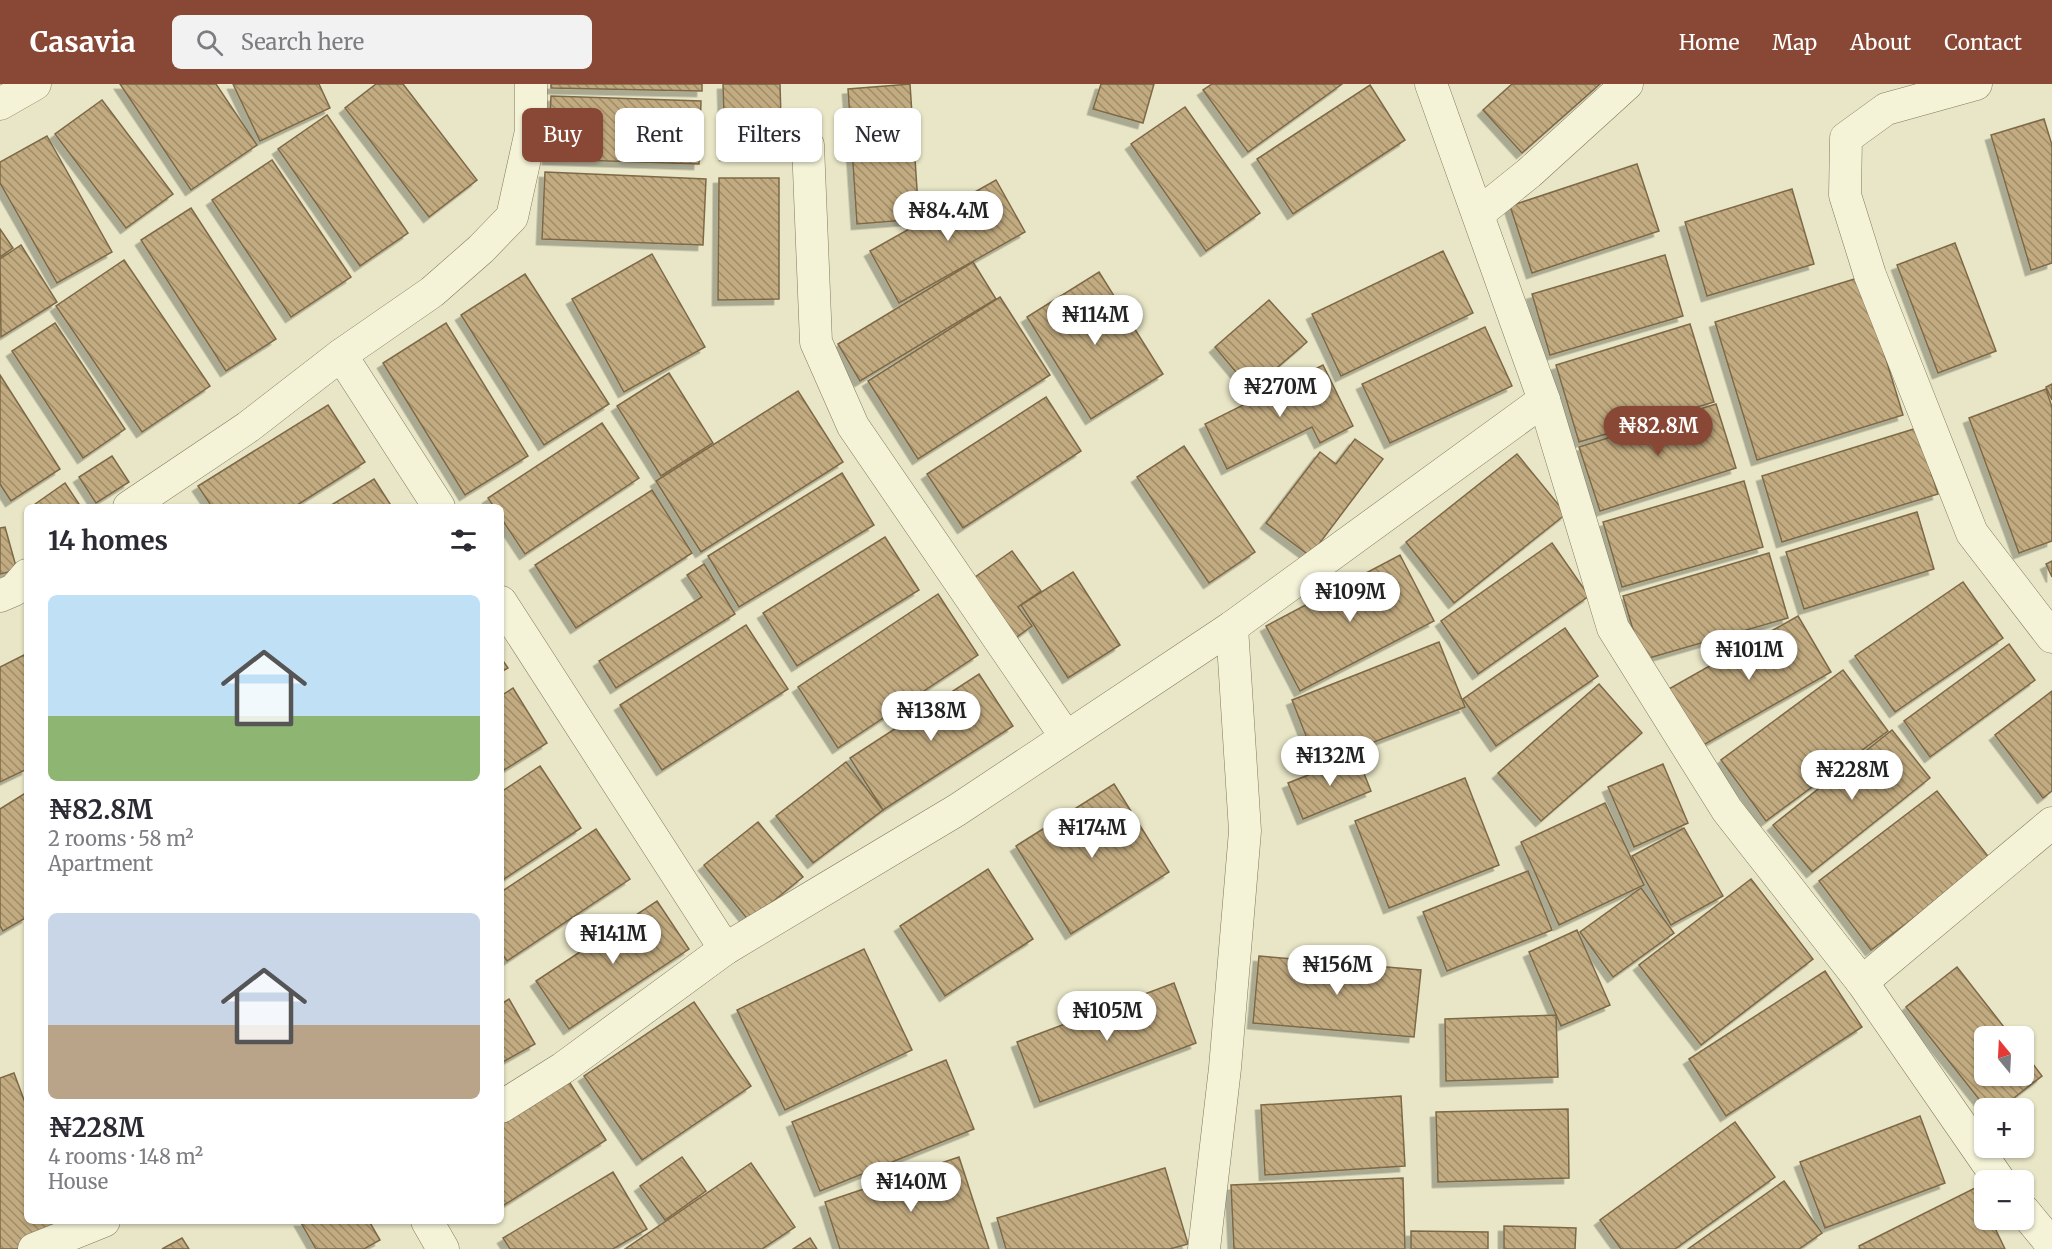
<!DOCTYPE html>
<html lang="en">
<head>
<meta charset="utf-8">
<style>
	:root { --surface:#fff; --page:#f2f2f3; --text:#2b2b33; --muted:#7c7c81; --accent:#894835 }
	body { margin:0; font-family:Merriweather,serif; background:var(--page); color:var(--text); height:100vh; display:flex; flex-direction:column; font-size:22px; white-space:nowrap }
	* { box-sizing:border-box; margin:0 }
	p { font-size:20px; color:var(--muted) }
	.icon { flex:none; width:33px; height:33px; fill:none; stroke:currentColor; stroke-width:2; stroke-linecap:round; stroke-linejoin:round }
	.map { position:relative; flex:1; overflow:hidden }
	.side { position:absolute; left:24px; top:420px; width:480px; height:720px; display:flex; flex-direction:column; background:var(--surface); border-radius:9px; box-shadow:0 2px 4px #0004 }
	.side>* { flex:none }
	.top-card { position:absolute; left:522px; top:24px; width:570px; height:54px; display:flex; gap:12px }
	.needle { width:39px; rotate:342deg }
	.buttons { position:absolute; left:1974px; top:942px; display:grid; gap:12px }
	.buttons a { display:grid; place-items:center; width:60px; height:60px; border-radius:9px; background:var(--surface); box-shadow:0 2px 4px #0004; font-size:30px }
	.price { position:absolute; translate:-50% -51px; padding:0 14px; border-radius:21px; background:#fff; color:#222; font-size:20px; line-height:39px; filter:drop-shadow(0 2px 3px #0008) }
	.price::after { content:''; position:absolute; left:50%; top:36px; width:18px; height:14px; margin-left:-9px; background:inherit; clip-path:polygon(0 0,100% 0,50% 100%) }
	.price.active { background:var(--accent); color:#fff }
	ul { padding:0; list-style:none }
	li { display:grid; align-content:center; gap:12px; height:318px; padding:0 24px }
	li span { display:grid; place-items:center; height:186px; border-radius:9px; color:#555 }
	li>.icon { margin-inline-start:auto }
	span .icon { width:108px; height:108px; fill:#fffc; stroke-width:1 }
	li b { font-size:26px }
	h2 { display:flex; justify-content:space-between; align-items:center; height:72px; padding:0 24px; font-size:26px }
	.pill { padding:0 21px; border-radius:9px; background:var(--surface); box-shadow:0 2px 4px #0004; font-size:21px; line-height:54px }
	.pill.active { background:var(--accent); color:#fff }
	header { display:flex; align-items:center; gap:36px; box-sizing:border-box; height:84px; padding:0 30px; background:var(--accent); color:#fff }
	header strong { font-size:28px }
	nav { display:flex; gap:33px; margin-inline-start:auto; font-size:21px }
	.search { width:420px; height:54px; background:var(--page); display:flex; align-items:center; gap:15px; box-sizing:border-box; padding:0 21px; border-radius:9px; color:var(--muted); font-size:22px }
	.map>svg:first-child { display:block }
</style>
</head>
<body>
<header>
<strong>Casavia</strong>
<div class="search"><svg class="icon" aria-label="search" viewBox="0 0 24 24"><circle cx="10" cy="10" r="6"/><path d="M15 15l6 6"/></svg>Search here</div>
<nav><a>Home</a><a>Map</a><a>About</a><a>Contact</a></nav>
</header>
<div class="map">
<svg width="2052" height="1165" viewBox="0 0 2052 1165">
	<defs>
		<pattern id="building-back-hatch" width="6" height="6" patternUnits="userSpaceOnUse" patternTransform="scale(1.5)"><rect width="6" height="6" fill="#c2ab80"/><path d="M-1 5l2 2M0 0l6 6M5-1l2 2" fill="none" stroke="#9e8c68"/></pattern>
		<filter id="shadow"><feDropShadow dx="-5.5" dy="5.5" stdDeviation="0" flood-color="#0004"/></filter>
	</defs>
	<rect width="100%" height="100%" fill="#e8e6c6"/>
	<!-- building -->
	<g fill="url(#building-back-hatch)" stroke="#7e6947" stroke-width="1.5" filter="url(#shadow)">
		<path d="M120,0H216L257,61L191,106Z"/>
		<path d="M233,0H319L330,24L260,57Z"/>
		<path d="M376,0H403L477,96L429,133L345,24Z"/>
		<path d="M551,0H702V7L551,4Z"/>
		<path d="M723,0H780L782,70L725,71Z"/>
		<path d="M910,0L919,135L857,140L848,5Z"/>
		<path d="M1101,0H1154L1143,39L1093,25Z"/>
		<path d="M1212,0H1342L1248,68L1203,6Z"/>
		<path d="M1512,0H1600L1522,69L1483,26Z"/>
		<path d="M1370,1L1405,56L1293,130L1257,75Z"/>
		<path d="M551,12L701,17L699,80L548,75Z"/>
		<path d="M102,16L173,110L126,144L55,50Z"/>
		<path d="M1185,23L1260,129L1206,167L1131,60Z"/>
		<path d="M327,31L408,149L360,182L278,65Z"/>
		<path d="M2044,35L2052,61V179L2031,186L1991,51Z"/>
		<path d="M47,52L112,168L57,199L0,99V78Z"/>
		<path d="M272,76L351,193L291,233L212,116Z"/>
		<path d="M1637,80L1659,147L1532,189L1510,122Z"/>
		<path d="M545,88L706,95L703,161L542,155Z"/>
		<path d="M719,94H779V215L718,216Z"/>
		<path d="M996,96L1025,148L899,219L870,167Z"/>
		<path d="M1792,105L1814,180L1707,212L1685,138Z"/>
		<path d="M191,124L276,255L226,287L141,156Z"/>
		<path d="M0,145L13,164L0,173Z"/>
		<path d="M1955,159L1996,267L1938,289L1897,181Z"/>
		<path d="M21,161L57,218L1,253L0,175Z"/>
		<path d="M1443,167L1473,229L1341,292L1312,230Z"/>
		<path d="M652,170L705,263L624,308L572,215Z"/>
		<path d="M1665,171L1683,232L1550,271L1532,210Z"/>
		<path d="M124,176L210,302L142,348L56,222Z"/>
		<path d="M973,178L996,215L860,297L838,260Z"/>
		<path d="M1099,188L1163,290L1091,335L1027,233Z"/>
		<path d="M525,190L609,320L544,361L461,231Z"/>
		<path d="M1861,193L1903,331L1757,376L1715,238Z"/>
		<path d="M1000,213L1050,291L918,375L868,297Z"/>
		<path d="M1269,216L1307,258L1251,306L1215,263Z"/>
		<path d="M55,239L125,345L83,374L12,267Z"/>
		<path d="M446,239L528,372L465,411L383,279Z"/>
		<path d="M1690,240L1714,318L1579,358L1556,281Z"/>
		<path d="M1485,243L1512,302L1390,359L1362,300Z"/>
		<path d="M1323,281L1353,342L1320,359L1312,343L1227,385L1205,340Z"/>
		<path d="M669,289L713,359L661,392L617,322Z"/>
		<path d="M0,291L60,385L11,417L0,400Z"/>
		<path d="M2052,300V316L2046,303Z"/>
		<path d="M2046,305L2052,323V457L2019,469L1969,334Z"/>
		<path d="M798,307L843,378L701,468L656,397Z"/>
		<path d="M1046,313L1081,367L963,444L927,390Z"/>
		<path d="M1716,320L1736,384L1600,427L1579,363Z"/>
		<path d="M328,321L365,378L294,423H212L198,402Z"/>
		<path d="M602,339L639,394L525,470L501,434V423H494L488,414Z"/>
		<path d="M1917,344L1938,410L1782,458L1762,392Z"/>
		<path d="M1355,355L1383,375L1310,472L1266,439L1320,368L1336,380Z"/>
		<path d="M1184,362L1255,468L1209,499L1137,393Z"/>
		<path d="M1517,370L1566,430L1454,519L1406,458Z"/>
		<path d="M112,372L129,398L96,419L79,393Z"/>
		<path d="M842,389L874,441L739,523L708,472Z"/>
		<path d="M374,395L392,423H328Z"/>
		<path d="M1744,397L1763,463L1622,503L1603,438Z"/>
		<path d="M65,399L81,423H31Z"/>
		<path d="M652,406L692,469L576,544L535,481Z"/>
		<path d="M1917,428L1934,485L1804,525L1786,468Z"/>
		<path d="M5,443L17,486L0,490V444Z"/>
		<path d="M885,453L919,506L797,582L763,529Z"/>
		<path d="M1552,459L1589,512L1478,590L1441,537Z"/>
		<path d="M1012,467L1041,507L1018,523L1032,542L1014,555L971,496Z"/>
		<path d="M1769,469L1788,534L1642,576L1623,512Z"/>
		<path d="M1400,471L1434,537L1300,607L1266,542Z"/>
		<path d="M2052,477V493L2046,480Z"/>
		<path d="M704,480L735,530L616,604L599,577L702,513L687,491Z"/>
		<path d="M1073,488L1120,561L1068,594L1021,521Z"/>
		<path d="M1963,498L2003,554L1895,628L1855,572Z"/>
		<path d="M938,510L978,571L838,664L798,603Z"/>
		<path d="M1798,532L1831,588L1700,663L1667,606Z"/>
		<path d="M746,541L788,605L662,686L620,621Z"/>
		<path d="M1565,544L1598,592L1496,662L1463,615Z"/>
		<path d="M1439,558L1465,623L1317,680L1292,616Z"/>
		<path d="M2009,560L2035,596L1930,673L1904,637Z"/>
		<path d="M26,570L27,685L0,698V583Z"/>
		<path d="M501,574L508,584L501,588Z"/>
		<path d="M1843,586L1888,647L1766,737L1721,676Z"/>
		<path d="M979,590L1013,642L883,726L850,674Z"/>
		<path d="M1599,600L1642,649L1541,737L1498,689Z"/>
		<path d="M513,604L547,659L501,688V612Z"/>
		<path d="M2052,607V707L2043,714L1995,651Z"/>
		<path d="M1892,646L1930,694L1812,788L1773,741Z"/>
		<path d="M1357,672L1371,707L1303,735L1288,699Z"/>
		<path d="M846,678L883,726L813,779L776,732Z"/>
		<path d="M1663,680L1688,739L1634,763L1608,703Z"/>
		<path d="M540,682L581,744L501,797V708Z"/>
		<path d="M1465,694L1499,781L1389,824L1355,737Z"/>
		<path d="M1114,700L1169,788L1071,850L1016,762Z"/>
		<path d="M1937,707L1991,776L1871,866L1819,797Z"/>
		<path d="M27,708V833L3,847L0,842V725Z"/>
		<path d="M1605,719L1644,801L1559,841L1521,758Z"/>
		<path d="M758,738L803,793L749,837L704,781Z"/>
		<path d="M1684,744L1723,812L1671,841L1632,772Z"/>
		<path d="M596,745L630,795L507,877L501,868V808Z"/>
		<path d="M988,785L1033,855L945,912L900,842Z"/>
		<path d="M1528,787L1552,846L1447,887L1423,828Z"/>
		<path d="M1751,795L1813,875L1701,961L1639,881Z"/>
		<path d="M1641,804L1674,849L1613,893L1580,848Z"/>
		<path d="M657,817L689,865L569,945L536,897Z"/>
		<path d="M1577,846L1610,921L1561,942L1529,868Z"/>
		<path d="M864,865L912,966L785,1026L737,926Z"/>
		<path d="M1259,872L1421,886L1414,953L1253,939Z"/>
		<path d="M1957,883L2011,952H1984V992H2024V968L2042,992L2001,1024H1986L1906,923Z"/>
		<path d="M1825,887L1862,943L1726,1032L1689,975Z"/>
		<path d="M1174,899L1196,959L1040,1018L1017,958Z"/>
		<path d="M509,915L535,960L501,979V920Z"/>
		<path d="M694,918L751,1002L642,1076L584,992Z"/>
		<path d="M1556,931L1558,993L1446,997L1445,935Z"/>
		<path d="M946,976L974,1045L820,1107L792,1038Z"/>
		<path d="M14,989L27,1024V1137H95L17,1165H0V994Z"/>
		<path d="M568,996L606,1056L501,1123V1038Z"/>
		<path d="M1401,1012L1405,1082L1265,1091L1261,1021Z"/>
		<path d="M1568,1025L1569,1094L1438,1098L1436,1028Z"/>
		<path d="M1920,1032L1945,1099L1825,1144L1800,1078Z"/>
		<path d="M1735,1038L1775,1093L1675,1165H1621L1600,1136Z"/>
		<path d="M682,1073L706,1107L665,1136L640,1102Z"/>
		<path d="M959,1073L989,1165H840L825,1118Z"/>
		<path d="M751,1079L795,1143L762,1165H625Z"/>
		<path d="M1165,1084L1188,1160L1170,1165H1006L997,1134Z"/>
		<path d="M613,1088L647,1145L613,1165H510L503,1154Z"/>
		<path d="M1403,1094L1405,1165H1234L1231,1101Z"/>
		<path d="M1784,1097L1822,1149L1799,1165H1688Z"/>
		<path d="M1975,1104L1984,1123V1136H1991L2005,1165H1860L1859,1162Z"/>
		<path d="M300,1137H369L380,1156L364,1165H316Z"/>
		<path d="M1504,1142L1576,1144L1575,1165H1504Z"/>
		<path d="M1411,1147L1488,1148V1165H1411Z"/>
		<path d="M182,1154L189,1165H162Z"/>
		<path d="M810,1154L817,1165H793Z"/>
	</g>
	<g fill="none" stroke-linecap="round" stroke-linejoin="round">
		<defs>
			<g id="street">
				<path d="M1431,0L1544,316L1613,544L1727,726L1862,898L1999,1096"/>
				<path d="M1976,0L1886,25L1846,54L1845,111L1870,191L1972,449L2052,553"/>
				<path d="M0,20L35,0"/>
				<path d="M808,61L816,258L853,342L1066,653"/>
				<path d="M1478,130L1529,89L1627,0"/>
				<path d="M341,271L439,423"/>
				<path d="M129,423L248,343L341,271L432,208L481,165L512,133L531,47V0"/>
				<path d="M0,512L14,506L27,491"/>
				<path d="M501,518L725,865"/>
				<path d="M1862,898L2052,739"/>
				<path d="M501,1023L563,984L725,865L957,726L1232,543L1544,316"/>
				<path d="M2024,1127L2052,1161"/>
				<path d="M427,1137L443,1165"/>
				<path d="M34,1165L104,1137"/>
				<path d="M1204,1165L1225,984L1245,747L1232,543"/>
			</g>
		</defs>
		<!-- street casing -->
		<use href="#street" stroke="#82795e" stroke-width="33"/>
		<!-- street -->
		<use href="#street" stroke="#f4f3d8" stroke-width="32"/>
	</g>
</svg>
<div class="buttons">
<a><svg class="needle" viewBox="-14 -14 28 28"><path d="M0-13l5 13h-10z" fill="#e53935"/><path d="M0 13l5-13h-10z" fill="#7c7c81"/></svg></a>
<a>+</a>
<a>−</a>
</div>
<b class="price" style="left:948px;top:158px">₦84.4M</b>
<b class="price" style="left:1095px;top:262px">₦114M</b>
<b class="price" style="left:1280px;top:334px">₦270M</b>
<b class="price active" style="left:1658px;top:373px">₦82.8M</b>
<b class="price" style="left:1350px;top:539px">₦109M</b>
<b class="price" style="left:1749px;top:597px">₦101M</b>
<b class="price" style="left:931px;top:658px">₦138M</b>
<b class="price" style="left:1330px;top:703px">₦132M</b>
<b class="price" style="left:1852px;top:717px">₦228M</b>
<b class="price" style="left:1092px;top:775px">₦174M</b>
<b class="price" style="left:613px;top:881px">₦141M</b>
<b class="price" style="left:1337px;top:912px">₦156M</b>
<b class="price" style="left:1107px;top:958px">₦105M</b>
<b class="price" style="left:911px;top:1129px">₦140M</b>
<div class="top-card">
<a class="pill active">Buy</a>
<a class="pill">Rent</a>
<a class="pill">Filters</a>
<a class="pill">New</a>
</div>
<section class="side">
<h2>14 homes<svg class="icon" aria-label="filters" viewBox="0 0 24 24"><path d="M4 7h16M4 17h16"/><circle cx="9" cy="7" r="2"/><circle cx="15" cy="17" r="2"/></svg></h2>
<ul>
<li><span style="background:linear-gradient(#bfe0f5 65%,#8fb573 0)"><svg class="icon" aria-label="home" viewBox="0 0 24 24"><path d="M3 11l9-7 9 7M6 9v11h12V9"/></svg></span><div><b>₦82.8M</b><p>2 rooms · 58 m²</p><p>Apartment</p></div></li>
<li><span style="background:linear-gradient(#c9d6e8 60%,#b9a48a 0)"><svg class="icon" aria-label="home" viewBox="0 0 24 24"><path d="M3 11l9-7 9 7M6 9v11h12V9"/></svg></span><div><b>₦228M</b><p>4 rooms · 148 m²</p><p>House</p></div></li>
</ul>
</section>
</div>
</body>
</html>
